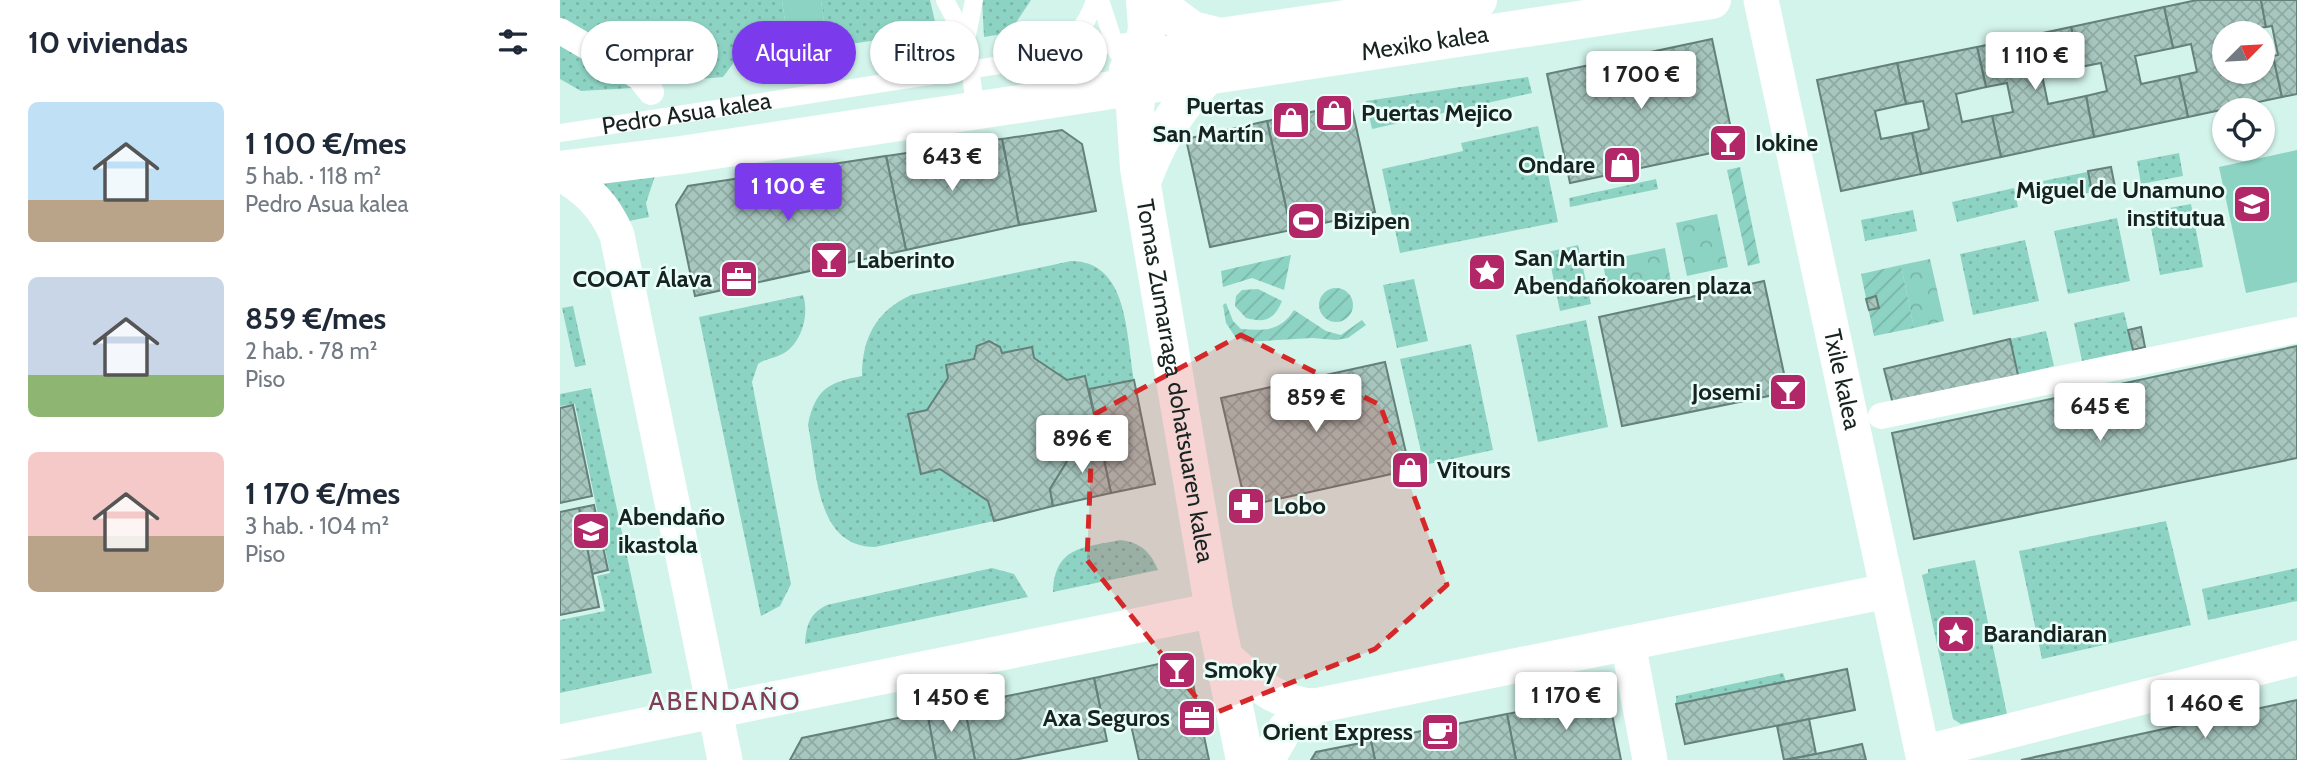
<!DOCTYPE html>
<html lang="es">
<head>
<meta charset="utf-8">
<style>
	:root { --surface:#fff; --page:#f6f6f7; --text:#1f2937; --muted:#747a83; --accent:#7c3aed }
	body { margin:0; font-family:Cabin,sans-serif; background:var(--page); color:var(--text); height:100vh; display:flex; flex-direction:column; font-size:26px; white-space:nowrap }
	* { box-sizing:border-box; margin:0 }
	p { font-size:23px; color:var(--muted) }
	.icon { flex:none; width:38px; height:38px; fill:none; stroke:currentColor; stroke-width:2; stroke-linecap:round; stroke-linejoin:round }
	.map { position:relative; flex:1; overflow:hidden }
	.drawer { display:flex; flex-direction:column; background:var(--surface); width:560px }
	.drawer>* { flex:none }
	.hud { position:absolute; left:21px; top:21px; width:665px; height:63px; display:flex; gap:14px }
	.needle { width:46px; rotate:66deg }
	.fabs { position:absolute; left:1652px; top:21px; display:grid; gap:14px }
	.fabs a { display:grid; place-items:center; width:63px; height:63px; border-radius:50%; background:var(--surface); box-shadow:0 2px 5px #0004; font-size:35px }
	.price { position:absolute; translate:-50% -60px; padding:0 16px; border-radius:7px; background:#fff; color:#222; font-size:23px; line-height:46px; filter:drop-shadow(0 2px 4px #0008) }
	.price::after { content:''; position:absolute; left:50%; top:42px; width:21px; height:16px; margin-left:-10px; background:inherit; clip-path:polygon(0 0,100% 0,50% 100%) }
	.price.active { background:var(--accent); color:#fff }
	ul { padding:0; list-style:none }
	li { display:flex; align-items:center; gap:21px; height:175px; padding:0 28px }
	li span { display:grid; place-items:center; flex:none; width:196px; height:140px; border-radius:10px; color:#555 }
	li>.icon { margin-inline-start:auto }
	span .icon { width:84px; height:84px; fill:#fffc; stroke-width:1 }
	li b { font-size:30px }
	h2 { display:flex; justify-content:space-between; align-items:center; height:84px; padding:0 28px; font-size:30px }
	.tag { padding:0 24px; border-radius:32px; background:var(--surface); box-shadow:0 2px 5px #0004; font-size:24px; line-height:63px }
	.tag.active { background:var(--accent); color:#fff }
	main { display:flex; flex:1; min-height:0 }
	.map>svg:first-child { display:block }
</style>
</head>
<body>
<main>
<section class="drawer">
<h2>10 viviendas<svg class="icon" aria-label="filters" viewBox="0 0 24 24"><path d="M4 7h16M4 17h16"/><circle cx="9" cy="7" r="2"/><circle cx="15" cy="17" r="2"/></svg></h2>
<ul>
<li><span style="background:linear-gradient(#bfe0f5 70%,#b9a48a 0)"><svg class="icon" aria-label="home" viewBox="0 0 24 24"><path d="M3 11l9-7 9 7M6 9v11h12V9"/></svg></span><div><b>1 100 €/mes</b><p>5 hab. · 118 m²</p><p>Pedro Asua kalea</p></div></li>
<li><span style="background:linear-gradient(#c9d6e8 70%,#8fb573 0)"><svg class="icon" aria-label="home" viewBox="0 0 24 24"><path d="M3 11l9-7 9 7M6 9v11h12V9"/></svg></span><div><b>859 €/mes</b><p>2 hab. · 78 m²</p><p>Piso</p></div></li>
<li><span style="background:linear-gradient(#f6c9c9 60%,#b9a48a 0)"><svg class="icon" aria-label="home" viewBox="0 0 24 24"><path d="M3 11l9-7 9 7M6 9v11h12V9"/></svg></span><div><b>1 170 €/mes</b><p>3 hab. · 104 m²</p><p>Piso</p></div></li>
</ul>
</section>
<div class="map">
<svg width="1737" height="760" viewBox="0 0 1737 760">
	<defs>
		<pattern id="grass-dots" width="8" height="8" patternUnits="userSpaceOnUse" patternTransform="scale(1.75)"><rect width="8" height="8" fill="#8dd3c3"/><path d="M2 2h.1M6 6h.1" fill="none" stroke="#79b5a7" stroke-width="1.8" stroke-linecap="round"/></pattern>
		<pattern id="park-crowns" width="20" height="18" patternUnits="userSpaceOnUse" patternTransform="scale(1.75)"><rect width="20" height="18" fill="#8dd3c3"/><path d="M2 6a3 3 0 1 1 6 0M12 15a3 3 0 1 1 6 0" fill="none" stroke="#79b5a7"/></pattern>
		<pattern id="garden-furrows" width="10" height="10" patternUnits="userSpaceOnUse" patternTransform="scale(1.75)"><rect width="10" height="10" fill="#8dd3c3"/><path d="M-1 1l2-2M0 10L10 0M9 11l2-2" fill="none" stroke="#79b5a7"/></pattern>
		<pattern id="building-cross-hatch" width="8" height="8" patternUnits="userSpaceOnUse" patternTransform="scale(1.75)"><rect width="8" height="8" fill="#a6c6be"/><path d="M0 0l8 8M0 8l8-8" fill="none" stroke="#8eaaa3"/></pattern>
	</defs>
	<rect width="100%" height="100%" fill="#d3f4eb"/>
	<!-- grass -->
	<g fill="url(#grass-dots)">
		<path d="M0,0H222L228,42L266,37L261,0H370L380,43L339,51L324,39L175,61L163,77L104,82L0,20Z"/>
		<path d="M422,0H471L449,33L424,37Z"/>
		<path d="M0,39L72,88L21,91L0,79Z"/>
		<path d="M968,77L972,93L812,129L806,101Z"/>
		<path d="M978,126L998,222L840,253L822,169L903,151L901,143Z"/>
		<path d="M1619,153L1623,176L1581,184L1577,161Z"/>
		<path d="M1551,167L1555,187L1488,202L1483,181Z"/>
		<path d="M95,176L86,203L89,217L64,222L36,181Z"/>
		<path d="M1096,179L1098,189L1010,207L1009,198Z"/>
		<path d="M1454,188L1458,207L1397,222L1392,202Z"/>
		<path d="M1631,204L1643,267L1600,275L1588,212Z"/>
		<path d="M1353,210L1357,231L1305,241L1301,220Z"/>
		<path d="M1557,218L1570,281L1508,294L1494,231Z"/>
		<path d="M1465,240L1479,301L1413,315L1400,254Z"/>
		<path d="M1018,245L1031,304L1000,311L988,252Z"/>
		<path d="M511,261C569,261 566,336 574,380L529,389L525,376L507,380L474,358L471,347L442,353L435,342H422L414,352V359L386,365L388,378L367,410L348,415L361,473L380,469L428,501L434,521L315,547C255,547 257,470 248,425C255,389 269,382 302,376C302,338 316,311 351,295Z"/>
		<path d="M854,279L868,341L837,348L823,285Z"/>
		<path d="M243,295C250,315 241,348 218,356C210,359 205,359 198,364L192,382L231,584L220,606L201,616L139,317Z"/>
		<path d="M13,306L26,365L15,367L2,308Z"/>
		<path d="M1564,312L1573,350L1522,361L1514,323Z"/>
		<path d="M1026,320L1048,427L978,442L956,335Z"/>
		<path d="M1486,331L1494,366L1458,375L1450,339Z"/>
		<path d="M911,344L933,450L864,465L840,359Z"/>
		<path d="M31,388L92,673L0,693V620L45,611L37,576L50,573L15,404L0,406V394Z"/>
		<path d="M1606,521L1631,625L1482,659L1459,551Z"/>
		<path d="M560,540C580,542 591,552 598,570L493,592C495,546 523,548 560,540Z"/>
		<path d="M1415,560L1447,714L1401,724L1393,719L1362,575L1368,573V569Z"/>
		<path d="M432,568L454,574L468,597L245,644C246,625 250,613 267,605Z"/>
		<path d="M1737,568V601L1648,620L1642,589Z"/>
		<path d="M1223,673L1226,682L1116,704V696Z"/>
	</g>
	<!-- park -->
	<g fill="url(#park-crowns)">
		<path d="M1157,214L1168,267L1127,276L1116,223Z"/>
		<path d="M1105,248L1111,282L1050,295L1042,261Z"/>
		<path d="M1370,259L1384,321L1354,328L1341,265Z"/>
	</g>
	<!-- garden -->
	<g fill="url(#garden-furrows)">
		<path d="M1180,167L1200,263L1188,266L1167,170Z"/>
		<path d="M731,255L724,290L692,278L663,287L661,271Z"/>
		<path d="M1341,265L1354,328L1314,336L1301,274Z"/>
		<circle cx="776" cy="305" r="17"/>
		<path d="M698,289L722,301C714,320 705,323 686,318L675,306L676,296L682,290Z"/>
		<path d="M666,303L673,321L681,329C704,331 721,331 734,310L766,331L781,335L802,320L806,325L788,338L776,340L752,338L685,342L674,335L666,323L663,305Z"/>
	</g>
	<!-- pitch -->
	<g fill="#8dd3c3">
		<path d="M222,0H261L266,37L228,42Z"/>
		<path d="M1737,150V282L1686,293L1659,167Z"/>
	</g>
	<!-- building -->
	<g fill="url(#building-cross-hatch)" stroke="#64817a" stroke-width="2">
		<path d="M1637,0H1701L1706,27L1664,33V72H1703V58L1713,56L1722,97L1628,117L1619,76L1637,72L1631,44L1613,48L1604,7Z"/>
		<path d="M1701,0H1737V94L1722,97L1713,56L1718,55L1712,26L1706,27Z"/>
		<path d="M1604,7L1613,48L1575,56L1581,84L1619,76L1628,117L1534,137L1526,96L1547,91L1541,63L1520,67L1511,27Z"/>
		<path d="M1511,27L1520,67L1482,75L1488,104L1526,96L1534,137L1441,157L1432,116L1453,112L1447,83L1426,87L1417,47Z"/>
		<path d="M1152,39L1175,148L1010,183L987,74Z"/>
		<path d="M1417,47L1426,87L1396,94L1402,122L1432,116L1441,157L1361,174L1352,133L1369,129L1363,101L1346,104L1337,63Z"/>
		<path d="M1337,63L1346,104L1315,111L1321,139L1352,133L1361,174L1281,191L1257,80Z"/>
		<path d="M791,104L815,212L731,230L707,121Z"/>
		<path d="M707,121L731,230L650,247L626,139Z"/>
		<path d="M502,130L522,144L536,211L459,225L442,139Z"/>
		<path d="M442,139L459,225L346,250L326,156Z"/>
		<path d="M326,156L346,250L135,296L116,205L128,186Z"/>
		<path d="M1551,167L1555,187L1532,192L1528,171Z"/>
		<path d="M1204,281L1228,392L1062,426L1039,317Z"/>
		<path d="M1316,296L1319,308L1309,310L1306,299Z"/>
		<path d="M1581,327L1585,347L1573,350L1568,330Z"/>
		<path d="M1450,339L1458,375L1333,404L1324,369Z"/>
		<path d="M429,341L440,347L442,353L472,347L474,358L507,380L525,376L539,436L519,442L490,489L493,506L434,521L428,501L380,469L361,474L348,414L367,410L388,378L386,365L414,359L417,346Z"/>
		<path d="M1737,346V458L1354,539L1332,433Z"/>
		<path d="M825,362L850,470L686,506L661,398Z"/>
		<path d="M574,380L595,484L551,493L529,389Z"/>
		<path d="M13,405L32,496L0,503V408Z"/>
		<path d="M539,436L551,493L493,506L490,489L519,442Z"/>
		<path d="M34,505L48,570L32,574L19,508Z"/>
		<path d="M19,508L39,607L0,615V512Z"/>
		<path d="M612,661L631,674L649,760H579L571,725L544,726L534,678Z"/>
		<path d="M1287,669L1295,710L1125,744L1116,704Z"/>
		<path d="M534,678L547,741L454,760H415L404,705Z"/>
		<path d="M1048,694L1061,760H956L947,714Z"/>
		<path d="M1737,700V760H1461Z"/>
		<path d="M404,705L415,760H376L367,712Z"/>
		<path d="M367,712L376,760H230L242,738Z"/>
		<path d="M947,714L956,760H815L811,741Z"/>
		<path d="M1249,719L1256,754L1224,760L1217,726Z"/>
		<path d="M811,741L815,760H751L756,752Z"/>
		<path d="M1302,744L1306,760H1226L1256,754Z"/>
	</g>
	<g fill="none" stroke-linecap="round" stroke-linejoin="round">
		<!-- service -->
		<g stroke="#fff" stroke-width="18">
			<path d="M385,0L406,40L416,111"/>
			<path d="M540,0L557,52"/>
			<path d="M406,40L414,0"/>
			<path d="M500,49L587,40"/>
			<path id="s1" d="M0,133L479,59C507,49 526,29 535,0"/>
		</g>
		<!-- pedestrian -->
		<g stroke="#fff" stroke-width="26">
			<path d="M0,31L79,77L91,92"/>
			<path d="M1321,416L1737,330"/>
		</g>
		<!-- minor -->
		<g stroke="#fff" stroke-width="35">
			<path id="s2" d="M1201,0L1364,760"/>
			<path d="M0,173C28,190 44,205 57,235L165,760"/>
			<path d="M1068,643L1090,760"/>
			<path d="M663,655C692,680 715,704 755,706L1327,591"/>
			<path d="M0,742L654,610"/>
			<path d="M1363,753L1737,658"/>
			<path d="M707,760L725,729L755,706"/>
		</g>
		<!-- secondary -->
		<g stroke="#fff" stroke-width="38">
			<path d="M592,0L632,30L660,37"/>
			<path d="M568,70L660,37L918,0"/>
			<path id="s3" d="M578,86L1152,0"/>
			<path d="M582,182C597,140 617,107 648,75"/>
		</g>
		<!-- primary -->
		<g stroke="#fff" stroke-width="38">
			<path id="s4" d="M585,0L587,27L575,108L579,168L654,610L685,760"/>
			<path d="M0,170L121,155L578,86"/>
		</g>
	</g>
	<!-- marked area -->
	<path fill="#d62828" fill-opacity="0.2" stroke="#d62828" stroke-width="5" stroke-dasharray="14 9" stroke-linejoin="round" d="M681,335L820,405L887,585L815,649L650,715L527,560L533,415Z"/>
	<!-- icons -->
	<defs>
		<symbol id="shop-square" viewBox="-11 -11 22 22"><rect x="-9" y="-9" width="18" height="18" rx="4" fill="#b12767" stroke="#eafef8"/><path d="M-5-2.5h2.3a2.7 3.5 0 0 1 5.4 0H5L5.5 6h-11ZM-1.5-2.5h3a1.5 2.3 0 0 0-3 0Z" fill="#fff"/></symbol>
		<symbol id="bar-square" viewBox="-11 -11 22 22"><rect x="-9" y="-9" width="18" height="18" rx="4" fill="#b12767" stroke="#eafef8"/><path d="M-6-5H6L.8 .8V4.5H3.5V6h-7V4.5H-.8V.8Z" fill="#fff"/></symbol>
		<symbol id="school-square" viewBox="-11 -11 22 22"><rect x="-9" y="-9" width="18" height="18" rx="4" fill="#b12767" stroke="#eafef8"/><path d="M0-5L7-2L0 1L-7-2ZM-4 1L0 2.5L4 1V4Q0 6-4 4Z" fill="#fff"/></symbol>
		<symbol id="stadium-square" viewBox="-11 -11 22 22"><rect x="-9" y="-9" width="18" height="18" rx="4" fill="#b12767" stroke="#eafef8"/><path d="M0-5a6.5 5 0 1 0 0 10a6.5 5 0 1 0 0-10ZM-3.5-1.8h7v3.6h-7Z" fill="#fff"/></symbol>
		<symbol id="sight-square" viewBox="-11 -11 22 22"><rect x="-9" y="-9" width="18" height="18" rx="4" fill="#b12767" stroke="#eafef8"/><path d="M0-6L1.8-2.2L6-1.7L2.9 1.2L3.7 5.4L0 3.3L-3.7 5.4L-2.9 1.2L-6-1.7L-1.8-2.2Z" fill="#fff"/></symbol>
		<symbol id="office-square" viewBox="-11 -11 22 22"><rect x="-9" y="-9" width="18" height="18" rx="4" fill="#b12767" stroke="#eafef8"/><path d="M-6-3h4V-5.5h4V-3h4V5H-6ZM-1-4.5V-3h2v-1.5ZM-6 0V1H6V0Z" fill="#fff"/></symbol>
		<symbol id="pharmacy-square" viewBox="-11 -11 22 22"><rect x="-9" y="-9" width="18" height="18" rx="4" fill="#b12767" stroke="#eafef8"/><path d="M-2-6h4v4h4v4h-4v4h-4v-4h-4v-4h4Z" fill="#fff"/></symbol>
		<symbol id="cafe-square" viewBox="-11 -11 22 22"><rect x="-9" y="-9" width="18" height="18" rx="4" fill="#b12767" stroke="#eafef8"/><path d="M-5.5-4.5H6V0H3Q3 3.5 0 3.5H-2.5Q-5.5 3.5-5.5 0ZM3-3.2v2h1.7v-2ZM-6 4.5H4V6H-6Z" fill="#fff"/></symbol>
	</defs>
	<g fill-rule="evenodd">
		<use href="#shop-square" x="752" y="91" width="44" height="44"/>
		<use href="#shop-square" x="709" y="98" width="44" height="44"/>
		<use href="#bar-square" x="1146" y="121" width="44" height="44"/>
		<use href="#shop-square" x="1040" y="143" width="44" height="44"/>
		<use href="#school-square" x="1670" y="182" width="44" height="44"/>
		<use href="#stadium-square" x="724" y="199" width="44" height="44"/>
		<use href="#bar-square" x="247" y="238" width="44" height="44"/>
		<use href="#sight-square" x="905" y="250" width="44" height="44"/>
		<use href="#office-square" x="157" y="257" width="44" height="44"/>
		<use href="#bar-square" x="1206" y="370" width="44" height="44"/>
		<use href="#shop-square" x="828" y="448" width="44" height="44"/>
		<use href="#pharmacy-square" x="664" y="484" width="44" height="44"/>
		<use href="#school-square" x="9" y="509" width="44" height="44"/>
		<use href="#sight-square" x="1374" y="612" width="44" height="44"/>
		<use href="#bar-square" x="595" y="648" width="44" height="44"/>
		<use href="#office-square" x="615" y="696" width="44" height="44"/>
		<use href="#cafe-square" x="858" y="710" width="44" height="44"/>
	</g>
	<g text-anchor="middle" stroke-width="5" stroke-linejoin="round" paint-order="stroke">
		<!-- street labels -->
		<g font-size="24" fill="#172320" stroke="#eafef8">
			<text dy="8" stroke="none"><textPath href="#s3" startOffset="290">Mexiko kalea</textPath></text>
			<text dy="8" stroke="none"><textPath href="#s1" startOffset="128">Pedro Asua kalea</textPath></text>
			<text dy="8" stroke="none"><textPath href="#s2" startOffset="388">Txile kalea</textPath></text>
			<text dy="8" stroke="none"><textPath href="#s4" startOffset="385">Tomas Zumarraga dohatsuaren kalea</textPath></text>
		</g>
		<!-- poi labels -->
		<g font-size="24" font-weight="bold" fill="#172320" stroke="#eafef8" text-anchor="start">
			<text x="704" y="114" text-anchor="end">Puertas<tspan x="704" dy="28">San Martín</tspan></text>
			<text x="801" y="121">Puertas Mejico</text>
			<text x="1195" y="151">Iokine</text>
			<text x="1035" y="173" text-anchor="end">Ondare</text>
			<text x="1665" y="198" text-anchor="end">Miguel de Unamuno<tspan x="1665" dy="28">institutua</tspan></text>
			<text x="773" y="229">Bizipen</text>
			<text x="954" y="266">San Martin<tspan x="954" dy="28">Abendañokoaren plaza</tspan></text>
			<text x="296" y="268">Laberinto</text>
			<text x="152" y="287" text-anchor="end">COOAT Álava</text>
			<text x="1201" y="400" text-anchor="end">Josemi</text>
			<text x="877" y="478">Vitours</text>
			<text x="713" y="514">Lobo</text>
			<text x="58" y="525">Abendaño<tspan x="58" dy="28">ikastola</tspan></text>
			<text x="1423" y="642">Barandiaran</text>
			<text x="644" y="678">Smoky</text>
			<text x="610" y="726" text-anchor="end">Axa Seguros</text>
			<text x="853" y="740" text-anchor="end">Orient Express</text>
		</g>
		<!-- neighbourhood labels -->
		<g font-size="26" letter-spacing="2" fill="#823c57" stroke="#eafef8">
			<text x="165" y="710">ABENDAÑO</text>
		</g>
	</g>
</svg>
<div class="fabs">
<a><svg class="needle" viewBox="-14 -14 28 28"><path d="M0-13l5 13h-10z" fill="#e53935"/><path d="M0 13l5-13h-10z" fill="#747a83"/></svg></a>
<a><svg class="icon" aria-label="locate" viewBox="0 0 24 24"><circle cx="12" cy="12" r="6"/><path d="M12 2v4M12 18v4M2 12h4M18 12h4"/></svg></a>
</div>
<b class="price" style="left:1475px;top:92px">1 110 €</b>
<b class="price" style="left:1081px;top:111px">1 700 €</b>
<b class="price" style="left:392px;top:193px">643 €</b>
<b class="price active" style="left:228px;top:223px">1 100 €</b>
<b class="price" style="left:756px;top:434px">859 €</b>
<b class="price" style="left:1540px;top:443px">645 €</b>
<b class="price" style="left:522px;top:475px">896 €</b>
<b class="price" style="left:1006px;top:732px">1 170 €</b>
<b class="price" style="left:391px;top:734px">1 450 €</b>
<b class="price" style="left:1645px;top:740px">1 460 €</b>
<div class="hud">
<a class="tag">Comprar</a>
<a class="tag active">Alquilar</a>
<a class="tag">Filtros</a>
<a class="tag">Nuevo</a>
</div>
</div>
</main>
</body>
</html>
